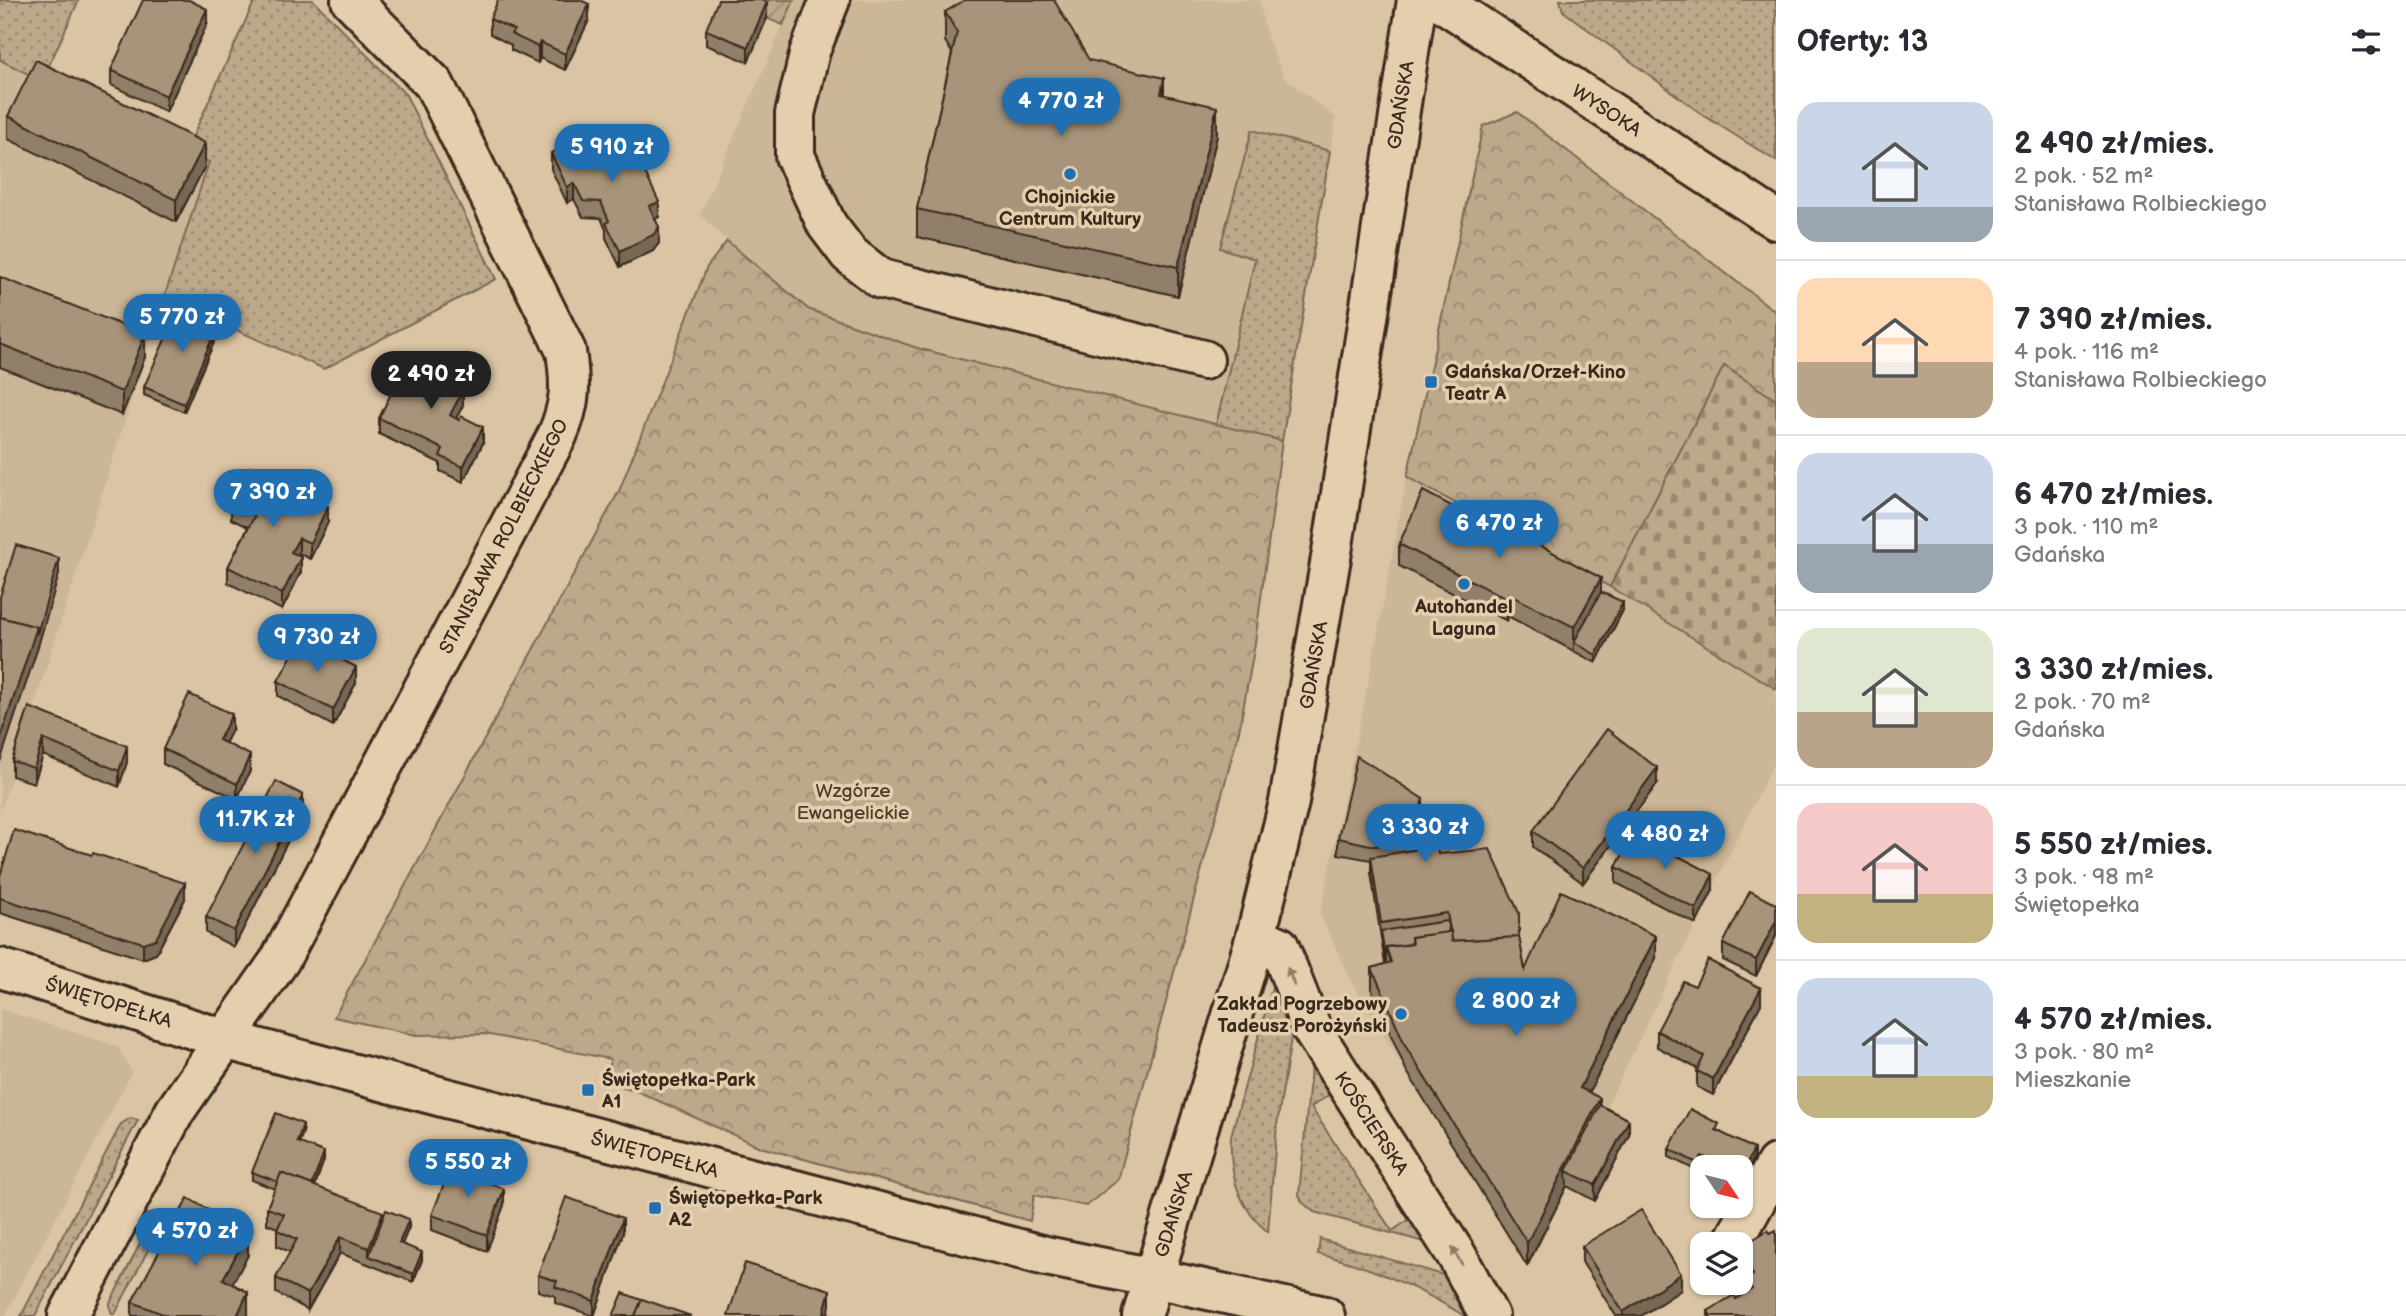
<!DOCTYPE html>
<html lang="pl">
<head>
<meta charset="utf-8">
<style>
	:root { --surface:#fff; --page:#f7f7f7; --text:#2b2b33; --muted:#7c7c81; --line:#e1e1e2; --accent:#1f6fb2 }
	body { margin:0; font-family:"Balsamiq Sans",sans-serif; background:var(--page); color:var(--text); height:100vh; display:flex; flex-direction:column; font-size:26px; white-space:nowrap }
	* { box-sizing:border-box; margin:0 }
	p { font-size:23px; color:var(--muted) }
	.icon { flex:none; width:38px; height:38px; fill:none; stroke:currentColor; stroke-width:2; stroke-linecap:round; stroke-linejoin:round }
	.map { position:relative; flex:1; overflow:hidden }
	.details { display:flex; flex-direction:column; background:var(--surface); width:630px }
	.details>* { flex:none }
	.needle { width:46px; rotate:125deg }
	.fabs { position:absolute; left:1690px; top:1155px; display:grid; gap:14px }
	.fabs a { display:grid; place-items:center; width:63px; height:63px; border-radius:14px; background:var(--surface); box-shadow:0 2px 5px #0004; font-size:35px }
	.price { position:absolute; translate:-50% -60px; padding:0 16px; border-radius:24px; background:var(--accent); color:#fff; font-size:23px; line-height:46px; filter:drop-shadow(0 2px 4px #0008) }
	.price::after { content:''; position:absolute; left:50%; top:42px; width:21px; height:16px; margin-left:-10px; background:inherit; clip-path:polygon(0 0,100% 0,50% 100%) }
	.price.current { background:#222; color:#fff }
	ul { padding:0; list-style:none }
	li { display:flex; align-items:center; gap:21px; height:175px; padding:0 21px }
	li+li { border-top:2px solid var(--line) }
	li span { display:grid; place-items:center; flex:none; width:196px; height:140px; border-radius:21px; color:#555 }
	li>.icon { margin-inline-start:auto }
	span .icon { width:84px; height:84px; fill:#fffc; stroke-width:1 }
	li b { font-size:30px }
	h2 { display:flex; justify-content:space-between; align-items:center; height:84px; padding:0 21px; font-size:30px }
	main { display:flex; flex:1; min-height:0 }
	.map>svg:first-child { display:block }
</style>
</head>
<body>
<main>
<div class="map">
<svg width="1776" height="1316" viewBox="0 0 1776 1316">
	<defs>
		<pattern id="grass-dots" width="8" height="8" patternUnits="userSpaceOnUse" patternTransform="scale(1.75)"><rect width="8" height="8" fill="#bca88b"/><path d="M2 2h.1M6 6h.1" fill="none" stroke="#9a8971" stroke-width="1.8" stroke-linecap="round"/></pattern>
		<pattern id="forest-crowns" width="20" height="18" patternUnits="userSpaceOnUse" patternTransform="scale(1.75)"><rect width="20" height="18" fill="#bca88b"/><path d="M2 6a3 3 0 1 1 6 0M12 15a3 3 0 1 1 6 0" fill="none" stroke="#9a8971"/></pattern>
		<pattern id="cemetery-stones" width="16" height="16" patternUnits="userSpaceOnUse" patternTransform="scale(1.75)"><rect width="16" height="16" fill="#bca88b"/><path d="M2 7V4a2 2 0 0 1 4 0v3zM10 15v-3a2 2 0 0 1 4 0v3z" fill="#9a8971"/></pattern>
		<pattern id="garden-furrows" width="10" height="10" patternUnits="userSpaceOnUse" patternTransform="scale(1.75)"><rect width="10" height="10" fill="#bca88b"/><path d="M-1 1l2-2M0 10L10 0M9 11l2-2" fill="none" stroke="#9a8971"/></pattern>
	</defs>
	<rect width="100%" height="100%" fill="#dac4a4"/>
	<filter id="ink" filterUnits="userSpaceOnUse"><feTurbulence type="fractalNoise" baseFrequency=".0143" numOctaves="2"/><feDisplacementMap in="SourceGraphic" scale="14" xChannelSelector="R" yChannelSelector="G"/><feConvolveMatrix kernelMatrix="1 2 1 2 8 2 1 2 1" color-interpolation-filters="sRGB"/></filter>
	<g filter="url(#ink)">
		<!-- built -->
		<g fill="#cbb697">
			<path d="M794,0H1259L1267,38L1284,77L1336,118L1330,151L1252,130L1221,248L1255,259L1216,425L917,348L808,309L727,241L700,215Z"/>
			<path d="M0,60L209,162L164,298L0,813Z"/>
			<path d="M1407,477L1610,587L1776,689V758L1528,1269L1352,983L1320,914L1368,684Z"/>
			<path d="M0,1009L117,1046L132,1072L5,1316H0Z"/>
		</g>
		<!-- grass -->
		<g fill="url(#grass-dots)" stroke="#7c6954" stroke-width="2">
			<path d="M0,0H79L42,81L0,60Z"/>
			<path d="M255,0H313L406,95L496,279L324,369L164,298L209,162L186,151Z"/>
			<path d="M1560,0H1776V161L1703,115L1563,11Z"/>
			<path d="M1252,130L1330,151L1282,441L1216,425L1255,259L1220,248Z"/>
			<path d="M1272,988H1280L1293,1026L1277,1125L1268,1232C1238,1208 1229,1174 1231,1136Z"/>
			<path d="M1312,1057L1335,1091L1311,1107L1392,1231L1416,1215L1428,1243L1314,1212L1302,1202L1299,1195Z"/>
			<path d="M131,1118L138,1120L35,1316H21L121,1124Z"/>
			<path d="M162,1213L166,1215L115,1314H112L109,1305L155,1214Z"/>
			<path d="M1320,1239L1443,1275L1452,1280L1471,1310L1463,1315C1417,1287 1371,1266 1318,1254Z"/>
		</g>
		<!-- forest -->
		<g fill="url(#forest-crowns)" stroke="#7c6954" stroke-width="2">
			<path d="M1517,112L1776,312V400L1724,366L1610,587L1407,477L1483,126Z"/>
			<path d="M727,241L808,309L917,348L1282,441L1254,650L1239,731L1118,1180L1086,1206L1034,1195L1030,1221L760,1147L639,1092L610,1082V1059L485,1034L416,1035L334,1017L619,491L707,267Z"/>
		</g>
		<!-- cemetery -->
		<path fill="url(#cemetery-stones)" stroke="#7c6954" stroke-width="2" d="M1724,366L1776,400V689L1610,587Z"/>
		<!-- garden -->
		<path fill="url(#garden-furrows)" stroke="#7c6954" stroke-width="2" d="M722,0H794L783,25Z"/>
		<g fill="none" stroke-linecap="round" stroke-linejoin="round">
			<defs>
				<g id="minor">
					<path d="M830,0L810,51L795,114V156L827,225L849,254L881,279L1204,360"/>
					<path d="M1439,0L1776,220"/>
					<path d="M1256,936L1279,946L1311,1028L1457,1256L1489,1316"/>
					<path d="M0,968L224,1039L302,1060L1046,1256L1154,1278"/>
					<path d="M1732,1244L1776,1164"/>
					<path d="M68,1316L175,1111L280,960L557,436C571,403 571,386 566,351L434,84L351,0"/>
				</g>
				<g id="major">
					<path d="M1154,1278L1325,1316"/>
					<path d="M1142,1316L1256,936L1289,802L1332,552L1417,0"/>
				</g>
			</defs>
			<!-- minor casing -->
			<use href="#minor" stroke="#3b2a1e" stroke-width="44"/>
			<!-- major casing -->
			<use href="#major" stroke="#3b2a1e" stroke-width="44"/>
			<!-- minor -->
			<use href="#minor" stroke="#e4cead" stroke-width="38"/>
			<!-- major -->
			<use href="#major" stroke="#e4cead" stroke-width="38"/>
		</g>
		<!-- wall -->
		<g fill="#907f69" stroke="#3b2a1e" stroke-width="2">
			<path d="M945,12L1089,60L1217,136L1178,296L917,237V209L952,53L945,41Z"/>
			<path d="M767,18L748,62L706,45V30Z"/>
			<path d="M490,19L589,20L565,70L540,58L538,63L511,50V45L490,34Z"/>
			<path d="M207,24L166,112L111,85V70Z"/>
			<path d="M8,116L205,166L176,222L8,139Z"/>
			<path d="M598,142L659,217L655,219L659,243L653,251L620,267L606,238V230L601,218L583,217L574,199L567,203L551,169V153Z"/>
			<path d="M0,277L145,357L122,415L0,367Z"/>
			<path d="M220,328L184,412L144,395V387Z"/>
			<path d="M439,377L463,405L456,418L483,443L463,482L440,471V463L379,434V418Z"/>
			<path d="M231,503L328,522L310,559L299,553L298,555L301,572L282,610L228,583V567L248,527L231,519Z"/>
			<path d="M1399,544L1601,592L1623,610L1596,663L1508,616L1507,621L1399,566Z"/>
			<path d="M278,681L356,683L333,726L278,696Z"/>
			<path d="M29,707L127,762L119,787L43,755L34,783L12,776V761Z"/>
			<path d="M232,730L225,743L250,771L237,799L163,764V749Z"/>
			<path d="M1657,784L1583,883L1533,847V831Z"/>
			<path d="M303,811L234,947L206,933V917Z"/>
			<path d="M1423,814L1417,840L1438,854L1519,937L1525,970L1656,958L1589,1092L1629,1135L1595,1201L1567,1186L1527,1266L1406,1070L1372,991V968L1385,964L1371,873V860L1338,854V838Z"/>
			<path d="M1616,867L1713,890L1696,924L1616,883Z"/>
			<path d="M0,876L185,899L156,954L143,959L0,913Z"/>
			<path d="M1776,904V936L1756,976L1723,960V944Z"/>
			<path d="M1695,986L1761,1004L1713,1095L1697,1087V1071L1698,1069L1657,1047V1031Z"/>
			<path d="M1719,1131L1754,1157L1741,1167H1709L1702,1164L1697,1171L1669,1157V1149Z"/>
			<path d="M303,1132L299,1142L324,1160L315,1186L383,1220L409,1227L402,1244L422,1260L413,1282L340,1253L308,1310L276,1293V1278L290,1252L277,1246V1230L278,1228L267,1224V1208L275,1189L252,1180V1172Z"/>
			<path d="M504,1205L487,1251L432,1230V1215Z"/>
			<path d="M623,1233L594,1316L555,1303V1296L538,1291V1275Z"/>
			<path d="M1770,1233L1776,1316H1708V1311L1736,1299L1741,1296L1736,1288V1283H1741V1247Z"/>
			<path d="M1582,1246L1681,1290L1641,1316H1616L1582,1262Z"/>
			<path d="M248,1255L232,1284L248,1315V1316H132V1302Z"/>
		</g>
		<!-- shaded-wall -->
		<g fill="#766855" stroke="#3b2a1e" stroke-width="2">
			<path d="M767,2V18L748,62V47Z"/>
			<path d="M589,4V20L565,70V54Z"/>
			<path d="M207,9V24L166,112V96Z"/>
			<path d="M540,42V58L538,63V47Z"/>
			<path d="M1164,78V107L1161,94Z"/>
			<path d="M1217,107V136L1178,296V267Z"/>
			<path d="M205,143V166L176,222V200Z"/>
			<path d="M574,183V199L567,203V187Z"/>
			<path d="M659,202V217L649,222V206Z"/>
			<path d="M659,227V243L653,251L620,267V251Z"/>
			<path d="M220,320V328L184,412V404Z"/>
			<path d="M145,334V357L122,415V392Z"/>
			<path d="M463,390V405L450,431V415Z"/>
			<path d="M483,427V443L463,482V467Z"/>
			<path d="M328,506V522L310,559V543Z"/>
			<path d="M299,538V553L291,568V552Z"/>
			<path d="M301,557V572L282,610V594Z"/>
			<path d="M59,558V574L37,650L0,762V739Z"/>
			<path d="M1601,578V600L1574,642V650V627Z"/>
			<path d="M1508,594V616L1507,621V599Z"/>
			<path d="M1623,602V610L1596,663V655Z"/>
			<path d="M356,667V683L333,726V710Z"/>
			<path d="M232,714V730L219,756V740Z"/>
			<path d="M43,739V755L34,783V768Z"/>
			<path d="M127,746V762L119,787V771Z"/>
			<path d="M250,755V771L237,799V784Z"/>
			<path d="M1657,768V784L1583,883V868Z"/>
			<path d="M303,795V811L234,947V931Z"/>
			<path d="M1423,799V814L1414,850L1412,841Z"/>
			<path d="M1713,874V890L1696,924V909Z"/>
			<path d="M185,883V899L156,954L143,959V943Z"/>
			<path d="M1776,921V936L1756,976V960Z"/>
			<path d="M1656,936V958L1580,1111V1088Z"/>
			<path d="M1761,988V1004L1713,1095V1079Z"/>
			<path d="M1600,1098V1120L1566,1171L1567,1186L1527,1266V1243Z"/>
			<path d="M1629,1120V1135L1595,1201V1185Z"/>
			<path d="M303,1124V1132L297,1150V1142Z"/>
			<path d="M1754,1149V1157L1741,1183V1175Z"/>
			<path d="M324,1152V1160L309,1200V1192Z"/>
			<path d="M1702,1156V1164L1697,1171V1163Z"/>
			<path d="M504,1189V1205L487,1251V1235Z"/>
			<path d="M383,1212V1228L369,1256V1248Z"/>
			<path d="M623,1218V1233L594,1316V1301Z"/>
			<path d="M409,1219V1227L399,1251V1243Z"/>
			<path d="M248,1233V1255L223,1302V1279Z"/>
			<path d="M340,1237V1253L308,1310V1294Z"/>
			<path d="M422,1252V1260L413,1282V1274Z"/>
			<path d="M1681,1274V1290L1641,1316H1623V1312Z"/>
			<path d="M830,1290V1306L827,1316L824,1312Z"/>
			<path d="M248,1292V1316H237Z"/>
		</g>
		<!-- building -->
		<g fill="#a8947a" stroke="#3b2a1e" stroke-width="2">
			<path d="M143,0H189L207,9L166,96L111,70Z"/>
			<path d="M498,0H580L589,4L565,54L540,42L538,47L511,34L514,30L490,19Z"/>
			<path d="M718,0H761L767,2L748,47L706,30Z"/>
			<path d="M965,0H1054L1089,60L1164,78L1161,94L1217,107L1178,267L917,209L957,32L945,12Z"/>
			<path d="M36,60L205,143L176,200L8,116Z"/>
			<path d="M625,130L659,202L649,206L659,227L653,235L620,251L606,223L609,221L601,202L583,201L574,183L567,187L551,153L593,133L598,142Z"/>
			<path d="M0,277L145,334L122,392L0,344Z"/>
			<path d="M181,303L220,320L184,404L144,387Z"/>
			<path d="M410,355L436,367L439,377L463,390L450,415L459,420L461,416L483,427L463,467L440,456L443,449L379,418Z"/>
			<path d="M250,467L328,506L310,543L299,538L291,552L301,557L282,594L228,567L255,515L231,503Z"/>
			<path d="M1423,491L1524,544L1528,539L1601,578L1574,627L1508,594L1507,599L1399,544Z"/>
			<path d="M16,545L59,558L37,634V627L0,617V597Z"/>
			<path d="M1601,592L1623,602L1596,655L1574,642Z"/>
			<path d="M0,617L37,627L0,739Z"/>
			<path d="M301,638L356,667L333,710L278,681Z"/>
			<path d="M189,694L232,714L219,740L250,755L237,784L163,749Z"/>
			<path d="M29,707L127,746L119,771L43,739L34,768L12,761Z"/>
			<path d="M1607,729L1657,768L1583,868L1533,831Z"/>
			<path d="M1357,756L1423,799L1412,841L1437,836L1438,854L1490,849L1519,913V937L1452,941L1447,913L1381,923L1371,857L1414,850L1412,841L1375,846L1338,838Z"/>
			<path d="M276,781L303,795L234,931L206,917Z"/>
			<path d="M14,830L92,855L93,853L185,883L156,939L143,943L0,898V876Z"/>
			<path d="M1634,833L1713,874L1696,909L1616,867Z"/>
			<path d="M1561,891L1656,936L1580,1088L1600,1098L1527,1243L1406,1047L1372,968L1391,962L1386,947L1412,944L1411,937L1451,931L1452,941L1519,937L1525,970Z"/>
			<path d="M1750,891L1776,904V921L1756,960L1723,944Z"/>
			<path d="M1447,921L1449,932L1411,937V944L1386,947V962L1381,931Z"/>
			<path d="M1708,960L1761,988L1713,1079L1697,1071L1704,1056L1657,1031L1683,981L1695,986Z"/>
			<path d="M1600,1105L1629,1120L1595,1185L1566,1171Z"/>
			<path d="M1690,1109L1719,1124L1716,1130L1754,1149L1741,1175V1167H1724L1702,1156L1697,1163L1669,1149Z"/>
			<path d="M276,1113L303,1124L297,1142L324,1152L312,1185L281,1173L278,1182L252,1172Z"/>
			<path d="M453,1160L484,1172L482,1180L504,1189L487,1235L432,1215Z"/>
			<path d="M281,1173L383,1212L369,1248L340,1237L308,1294L276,1278L297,1239L277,1230L284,1214L267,1208Z"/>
			<path d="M566,1197L623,1218L594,1301L555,1287L557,1281L538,1275Z"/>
			<path d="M188,1198L248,1233L223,1279L248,1292L237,1316H168L132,1302Z"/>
			<path d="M386,1210L409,1219L399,1243L422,1252L413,1274L369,1256Z"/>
			<path d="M1641,1210L1681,1274L1623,1312L1582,1246Z"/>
			<path d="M1768,1230L1770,1233L1776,1230V1316H1711L1708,1311L1734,1295L1736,1299L1752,1289L1745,1279L1753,1275L1741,1258V1247Z"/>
			<path d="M745,1263L830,1290L824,1312L836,1316H728Z"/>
			<path d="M623,1293L642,1300L635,1316H613Z"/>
			<path d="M642,1299L691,1316H635Z"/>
		</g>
		<!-- one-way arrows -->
		<defs><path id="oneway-solid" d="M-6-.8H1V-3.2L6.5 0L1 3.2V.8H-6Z" transform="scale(1.75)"/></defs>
		<g fill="#907c66">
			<use href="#oneway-solid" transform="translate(1291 977) rotate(-111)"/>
			<use href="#oneway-solid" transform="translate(1457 1256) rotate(-121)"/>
		</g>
	</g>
	<!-- markers -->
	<g fill="#1f6fb2" stroke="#e4cead" stroke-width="2.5">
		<circle cx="1070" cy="174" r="7"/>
		<rect x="1424" y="375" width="14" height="14" rx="3.5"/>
		<circle cx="1464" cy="584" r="7"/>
		<circle cx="1401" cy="1014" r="7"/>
		<rect x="581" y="1083" width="14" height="14" rx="3.5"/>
		<rect x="648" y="1201" width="14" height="14" rx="3.5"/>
	</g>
	<g text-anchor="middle" stroke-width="7" stroke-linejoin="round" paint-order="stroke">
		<!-- street labels -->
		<g font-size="19" fill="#3b2a1e" stroke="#e4cead">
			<text transform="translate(1400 105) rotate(-81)" y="7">GDAŃSKA</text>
			<text transform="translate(1607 110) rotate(33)" y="7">WYSOKA</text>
			<text transform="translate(503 536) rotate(-63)" y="7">STANISŁAWA ROLBIECKIEGO</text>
			<text transform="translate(1313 665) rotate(-80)" y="7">GDAŃSKA</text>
			<text transform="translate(109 1002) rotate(17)" y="7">ŚWIĘTOPEŁKA</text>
			<text transform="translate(1372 1123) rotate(57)" y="7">KOŚCIERSKA</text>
			<text transform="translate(655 1154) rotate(15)" y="7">ŚWIĘTOPEŁKA</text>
			<text transform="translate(1173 1214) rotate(-73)" y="7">GDAŃSKA</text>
		</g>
		<!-- poi labels -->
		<g font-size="19" font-weight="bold" fill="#3b2a1e" stroke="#e4cead" text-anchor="start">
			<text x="1070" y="203" text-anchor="middle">Chojnickie<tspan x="1070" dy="22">Centrum Kultury</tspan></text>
			<text x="1445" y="378">Gdańska/Orzeł-Kino<tspan x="1445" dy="22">Teatr A</tspan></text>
			<text x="1464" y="613" text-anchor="middle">Autohandel<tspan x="1464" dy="22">Laguna</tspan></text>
			<text x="1387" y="1010" text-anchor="end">Zakład Pogrzebowy<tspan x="1387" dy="22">Tadeusz Porożyński</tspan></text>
			<text x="602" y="1086">Świętopełka-Park<tspan x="602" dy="22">A1</tspan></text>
			<text x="669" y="1204">Świętopełka-Park<tspan x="669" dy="22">A2</tspan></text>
		</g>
		<!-- park labels -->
		<g font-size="19" fill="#4e3d2e" stroke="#e4cead">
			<text x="853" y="797">Wzgórze<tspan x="853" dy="22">Ewangelickie</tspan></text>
		</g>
	</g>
</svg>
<div class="fabs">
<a><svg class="needle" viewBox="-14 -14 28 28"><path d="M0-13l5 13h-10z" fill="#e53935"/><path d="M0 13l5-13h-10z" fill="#7c7c81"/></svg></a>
<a><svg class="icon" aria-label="layers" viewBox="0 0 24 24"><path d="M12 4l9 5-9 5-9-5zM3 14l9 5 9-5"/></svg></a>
</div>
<b class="price" style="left:1061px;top:138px">4 770 zł</b>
<b class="price" style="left:612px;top:184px">5 910 zł</b>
<b class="price" style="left:182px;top:354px">5 770 zł</b>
<b class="price current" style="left:431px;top:411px">2 490 zł</b>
<b class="price" style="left:273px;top:529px">7 390 zł</b>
<b class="price" style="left:1499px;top:560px">6 470 zł</b>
<b class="price" style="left:317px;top:674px">9 730 zł</b>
<b class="price" style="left:255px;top:856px">11.7K zł</b>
<b class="price" style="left:1425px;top:864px">3 330 zł</b>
<b class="price" style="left:1665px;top:871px">4 480 zł</b>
<b class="price" style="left:1516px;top:1038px">2 800 zł</b>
<b class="price" style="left:468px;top:1199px">5 550 zł</b>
<b class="price" style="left:195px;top:1268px">4 570 zł</b>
</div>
<section class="details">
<h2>Oferty: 13<svg class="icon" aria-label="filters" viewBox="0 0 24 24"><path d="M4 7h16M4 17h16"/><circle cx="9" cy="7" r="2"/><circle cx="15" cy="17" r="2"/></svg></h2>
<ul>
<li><span style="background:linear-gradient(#c9d6e8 75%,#9aa5b1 0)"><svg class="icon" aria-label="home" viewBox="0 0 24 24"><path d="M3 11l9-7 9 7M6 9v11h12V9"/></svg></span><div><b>2 490 zł/mies.</b><p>2 pok. · 52 m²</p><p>Stanisława Rolbieckiego</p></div></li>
<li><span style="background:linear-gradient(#ffd9b3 60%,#b9a48a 0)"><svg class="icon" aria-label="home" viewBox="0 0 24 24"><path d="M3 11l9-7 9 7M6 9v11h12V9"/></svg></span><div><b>7 390 zł/mies.</b><p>4 pok. · 116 m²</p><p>Stanisława Rolbieckiego</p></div></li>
<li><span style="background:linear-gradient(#c9d6e8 65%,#9aa5b1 0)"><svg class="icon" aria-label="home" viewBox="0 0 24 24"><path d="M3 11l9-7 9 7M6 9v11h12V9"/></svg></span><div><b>6 470 zł/mies.</b><p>3 pok. · 110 m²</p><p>Gdańska</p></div></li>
<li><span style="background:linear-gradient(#dfe7d0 60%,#b9a48a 0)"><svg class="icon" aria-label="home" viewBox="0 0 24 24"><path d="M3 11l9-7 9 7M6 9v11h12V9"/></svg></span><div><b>3 330 zł/mies.</b><p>2 pok. · 70 m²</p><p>Gdańska</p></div></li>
<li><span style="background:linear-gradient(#f6c9c9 65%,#c2b280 0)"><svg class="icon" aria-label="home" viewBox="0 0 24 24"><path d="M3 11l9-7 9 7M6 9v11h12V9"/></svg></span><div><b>5 550 zł/mies.</b><p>3 pok. · 98 m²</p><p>Świętopełka</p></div></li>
<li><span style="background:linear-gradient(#c9d6e8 70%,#c2b280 0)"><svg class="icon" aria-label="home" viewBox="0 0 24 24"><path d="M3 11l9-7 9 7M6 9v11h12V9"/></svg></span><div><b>4 570 zł/mies.</b><p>3 pok. · 80 m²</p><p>Mieszkanie</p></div></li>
</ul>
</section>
</main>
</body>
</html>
